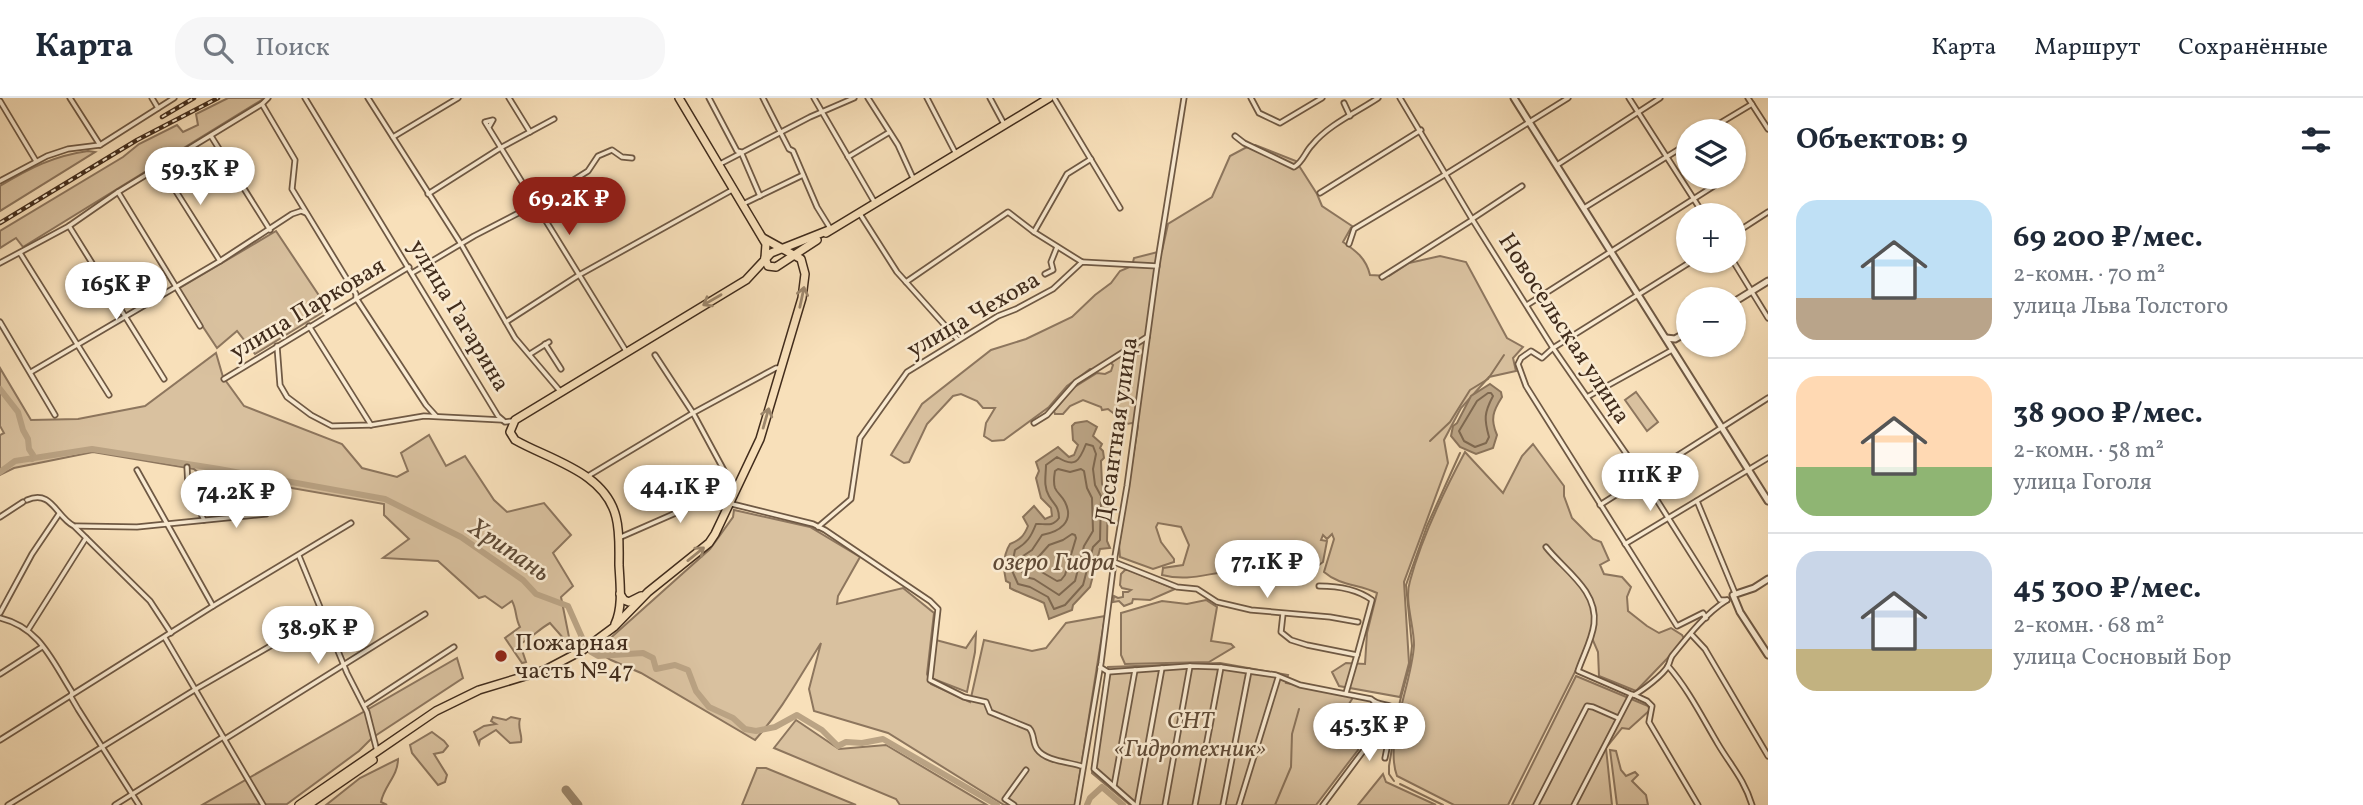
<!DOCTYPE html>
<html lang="ru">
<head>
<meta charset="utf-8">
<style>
	:root { --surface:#fff; --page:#f6f6f7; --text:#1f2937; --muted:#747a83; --line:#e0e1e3; --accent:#8f2418 }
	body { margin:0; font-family:Vollkorn,serif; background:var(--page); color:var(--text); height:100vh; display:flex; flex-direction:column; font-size:26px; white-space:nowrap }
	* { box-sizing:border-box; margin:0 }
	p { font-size:23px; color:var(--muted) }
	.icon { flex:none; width:38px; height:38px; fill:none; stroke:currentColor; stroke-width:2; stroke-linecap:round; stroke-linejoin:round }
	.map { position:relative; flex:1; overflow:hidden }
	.drawer { display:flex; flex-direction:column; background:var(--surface); width:595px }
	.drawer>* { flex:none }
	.buttons { position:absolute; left:1676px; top:21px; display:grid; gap:14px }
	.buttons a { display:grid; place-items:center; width:70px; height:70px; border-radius:50%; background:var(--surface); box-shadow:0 2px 5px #0004; font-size:35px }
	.price { position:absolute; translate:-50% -60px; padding:0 16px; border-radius:24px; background:#fff; color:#222; font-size:23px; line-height:46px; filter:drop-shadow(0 2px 4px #0008) }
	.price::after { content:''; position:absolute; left:50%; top:42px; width:21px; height:16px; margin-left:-10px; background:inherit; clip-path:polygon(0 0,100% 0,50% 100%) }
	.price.selected { background:var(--accent); color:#fff }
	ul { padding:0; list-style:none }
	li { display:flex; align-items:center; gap:21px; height:175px; padding:0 28px }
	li+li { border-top:2px solid var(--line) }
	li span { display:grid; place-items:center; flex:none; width:196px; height:140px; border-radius:21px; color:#555 }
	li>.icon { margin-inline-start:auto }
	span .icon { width:84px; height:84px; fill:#fffc; stroke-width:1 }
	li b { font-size:30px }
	h2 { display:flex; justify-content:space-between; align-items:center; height:84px; padding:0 28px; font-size:30px }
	header { display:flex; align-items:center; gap:42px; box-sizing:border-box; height:98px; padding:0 35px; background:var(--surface); border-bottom:2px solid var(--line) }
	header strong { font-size:33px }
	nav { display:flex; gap:38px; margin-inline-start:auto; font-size:24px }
	.search { width:490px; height:63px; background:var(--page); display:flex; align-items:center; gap:18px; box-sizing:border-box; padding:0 24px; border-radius:28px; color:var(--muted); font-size:26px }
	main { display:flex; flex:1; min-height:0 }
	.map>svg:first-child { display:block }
</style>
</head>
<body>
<header>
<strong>Карта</strong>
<div class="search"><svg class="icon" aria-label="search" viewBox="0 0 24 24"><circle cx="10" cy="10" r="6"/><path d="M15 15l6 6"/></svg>Поиск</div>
<nav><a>Карта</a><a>Маршрут</a><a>Сохранённые</a></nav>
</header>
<main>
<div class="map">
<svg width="1768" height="707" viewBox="0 0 1768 707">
	<rect width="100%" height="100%" fill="#f8e0ba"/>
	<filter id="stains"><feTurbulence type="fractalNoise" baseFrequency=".00286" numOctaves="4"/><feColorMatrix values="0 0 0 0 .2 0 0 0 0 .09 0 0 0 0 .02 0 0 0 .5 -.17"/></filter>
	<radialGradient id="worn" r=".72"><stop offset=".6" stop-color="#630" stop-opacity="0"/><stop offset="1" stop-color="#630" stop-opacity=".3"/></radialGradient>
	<!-- green -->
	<g fill="#d9c19f" stroke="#8d765e" stroke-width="2">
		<path d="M228,0H265L23,149L16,140L0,150V133L123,59L139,46L177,27L183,34L198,27L196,16Z"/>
		<path d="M1255,47L1296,63L1317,96L1322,108L1352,128L1343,144C1356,153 1366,160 1370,177L1389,178L1409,165L1440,158L1466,164L1507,240L1523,249L1513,260L1516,273L1489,279L1461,310L1444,342L1448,365L1404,484L1409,565L1400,599L1339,588L1332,574L1346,565L1365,566L1367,535L1377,495C1359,486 1340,488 1324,474L1334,441L1332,436L1327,441L1323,437L1321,442L1327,443L1323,464L1315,470C1301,467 1291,473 1277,474C1262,476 1248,472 1233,473C1207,475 1189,484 1162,477L1163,470L1183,467L1189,447L1181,429L1158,425L1156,429L1161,444L1174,461V464L1153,471L1120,459L1119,447L1138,328L1132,325L1127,326L1108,311L1102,312L1101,309L1083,302L1070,308L1063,316H1055L1054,313L1073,290L1097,275L1105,276L1111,273L1113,267L1110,264L1096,271H1090L1078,280L1067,288L1049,309L1004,342L992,343L984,338L986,325L995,310H983L977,303L961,296L953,298L927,326L909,364L904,365L891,357L922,306L991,252L1026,241L1072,219L1095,197L1111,185L1120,173L1132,168L1134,160L1162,153L1168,126L1212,99L1230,58L1245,50Z"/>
		<path d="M88,53L95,54L0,113V88C30,70 53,58 88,53Z"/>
		<path d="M276,133L328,211L255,256L237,233L217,250L178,191Z"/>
		<path d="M216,255L223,279L244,308L342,346L362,370L397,379L408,373L401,355L429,337L446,368L465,358L494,402L507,414L544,405L571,437L553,455L573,488L561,499L571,549L550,525C539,531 532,540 520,546L526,564L522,565L505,540L520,529C515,520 517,512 512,503L502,510L485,498L479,500L438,463L383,460L409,441L384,417V406L286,389L257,408L247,409L228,402L194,371L93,354L14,370L0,377V337L4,335L0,328V270L31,322L78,321L145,308Z"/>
		<path d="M1636,294L1658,324L1647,333L1625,302Z"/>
		<path d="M1533,346L1564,388V398L1572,420L1593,441L1601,444L1609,462L1600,467L1604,476L1622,479L1631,489L1627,499L1628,513L1647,528L1659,535L1671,530L1682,537L1685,542L1636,593L1599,578L1598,554L1592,540L1508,707H1454L1397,678C1384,643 1412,586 1414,547C1414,527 1404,502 1410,483C1422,438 1443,395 1465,354L1503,395L1522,358Z"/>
		<path d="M734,412L810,429L860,459L838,498L837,506L903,490L934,515L927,576L931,586L970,604L984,542L1032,553L1046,550L1066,525L1105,518L1075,707H1004L888,635L814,613L809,591L821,545C800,578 782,612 755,642L641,575L611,562L596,553L710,451L733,419Z"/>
		<path d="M1125,472H1129L1175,491L1150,502L1133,501L1132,505L1124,508L1119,503L1113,504L1114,498L1118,500L1123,499V494H1128L1131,492L1122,490L1120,487L1121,476Z"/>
		<path d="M1206,502L1217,509L1211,543L1231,546L1234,549L1209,564L1125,566L1121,557V515L1162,503L1187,506Z"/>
		<path d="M976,535L975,554L967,594L931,580L936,542L966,550Z"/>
		<path d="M457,560L463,580L372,640L359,653L287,706L202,707Z"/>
		<path d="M1220,565L1288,577L1286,585L1354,598L1340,620L1365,626L1358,652L1316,707H1130L1092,675L1108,569Z"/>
		<path d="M1576,578L1648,608L1650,612L1629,631L1622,630L1606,650L1612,707H1512Z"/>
		<path d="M493,619L506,622L511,619L520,621C517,630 523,638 521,644L510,645L496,632L480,642L479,646L474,634L484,628L496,626L491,623Z"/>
		<path d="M796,622L839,651L886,647L987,707H900L896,701L774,650Z"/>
		<path d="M432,634L444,643L448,648L443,654L434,656L447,677L445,684L438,687L412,655L410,647Z"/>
		<path d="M1610,652L1616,653L1621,672L1626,678L1635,674L1638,677L1632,683L1646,697L1648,707H1617Z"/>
		<path d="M398,661C398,678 384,688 381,704L387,707H326L360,680Z"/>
		<path d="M757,670H766L856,707H742Z"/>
		<path d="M1383,676L1386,684L1436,707H1358Z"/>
	</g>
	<!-- water -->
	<g fill="#baa384" stroke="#8a735a" stroke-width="2">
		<path d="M1490,286L1501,294L1502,299C1493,313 1490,321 1497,337L1493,350L1476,356L1460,349L1451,338L1453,328L1457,325L1471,298Z"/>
		<path d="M1087,323L1097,329L1093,338L1102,346L1100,350L1103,353L1104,360L1101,363L1102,386L1108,397L1107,443L1110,450L1100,451L1090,489L1073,507L1072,512L1049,521L1044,505C1032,499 1021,496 1010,490V485L1006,483C1003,470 1003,457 1010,446C1020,442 1024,438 1028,428L1023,419L1034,408L1045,421L1052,418L1051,410L1041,400L1036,380L1039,373L1036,364L1058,349L1069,359L1074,357L1078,347L1073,342L1072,328L1075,325Z"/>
	</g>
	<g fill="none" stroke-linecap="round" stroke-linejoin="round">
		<!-- shore -->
		<g stroke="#7e6850" stroke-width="2">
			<path d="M1488,295H1491L1493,298C1484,315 1484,321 1489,339L1486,345L1475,349L1464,343L1459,333L1477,303Z"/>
			<path d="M1086,346L1093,348L1096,356L1093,371L1095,387L1101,398L1100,442L1093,449L1083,487L1065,507L1054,511L1048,499L1030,489L1018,486C1008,463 1011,475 1015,452C1027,445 1031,439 1036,426C1044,425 1052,430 1059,420C1059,408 1054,407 1049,398C1043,388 1046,377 1046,367L1057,359C1075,370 1079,364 1086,346Z"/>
			<path d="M1058,371L1070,374L1081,371L1084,373L1087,390L1092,400L1093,433L1084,448L1075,483L1059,497L1034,481L1025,479L1019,468L1023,458L1032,452L1042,437C1059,434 1075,424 1065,404C1062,398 1057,395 1055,390C1053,384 1054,379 1055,373Z"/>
			<path d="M1072,436L1075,437L1076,440L1065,477L1061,482L1057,483L1033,469V465L1049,447L1063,442Z"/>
		</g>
		<!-- stream -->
		<g stroke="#8a735a" stroke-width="2">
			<path d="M1430,343L1450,324L1470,292L1488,281L1504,257"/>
			<path d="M1394,683L1389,676V668L1400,603L1410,566L1412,548L1406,487L1427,428L1460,355"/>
			<path d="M1400,686L1443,707"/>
			<path d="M1275,707L1291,669L1292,636L1299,611"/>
		</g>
		<!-- river -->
		<g stroke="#baa384" stroke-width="6">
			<path d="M0,291L18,314L23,332L28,341L29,351L33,357L32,361"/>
			<path d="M0,374L15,363L92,351L219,371L385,401L461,439L523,482L536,496L568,508L584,544L591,554L598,558L643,555L653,560L656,571L675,567L688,572L696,593L709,609L733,620L745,631L756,633L775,629L797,617L822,632L838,648L846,644L862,645L883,641L997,707"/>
			<path d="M1087,707L1090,700L1102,689L1123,707"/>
		</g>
		<!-- taxiway -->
		<path stroke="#9c866b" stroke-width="9" d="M566,692L578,707"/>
		<defs>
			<g id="minor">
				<path d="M70,0L100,47"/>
				<path d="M152,0L158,10"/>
				<path d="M305,0L498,318L505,324L513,323"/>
				<path d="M368,0L461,146L515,240L560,293"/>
				<path d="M509,0L530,34"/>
				<path d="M709,0L737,53L741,54L760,98"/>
				<path d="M763,0L789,51L793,53L817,109L830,130"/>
				<path d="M814,0L875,105"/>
				<path d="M868,0L898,47L913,80"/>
				<path d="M927,0L956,56"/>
				<path d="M990,0L1004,26"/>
				<path d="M1054,0L1120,110"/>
				<path d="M1251,0L1259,15L1280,25L1322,0"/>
				<path d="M1400,0L1472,121L1553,250L1643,380L1720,502H1727"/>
				<path d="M1629,0L1704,117"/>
				<path d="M1748,0L1768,31"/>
				<path d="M0,3L36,63"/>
				<path d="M1344,5L1350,18"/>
				<path d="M262,6L295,62L292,91L356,196V200L426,307L436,318"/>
				<path d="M489,29L493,22L485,24L626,253"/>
				<path d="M1707,33L1752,6"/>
				<path d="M211,38L270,132"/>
				<path d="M1235,38L1244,45L1294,69C1303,64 1305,54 1312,47C1328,27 1357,14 1378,0"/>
				<path d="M393,39L458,0"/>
				<path d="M848,59L888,35"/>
				<path d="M720,66L810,19L854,0"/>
				<path d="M1557,67L1660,0"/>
				<path d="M160,68L220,163"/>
				<path d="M1734,75L1737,73"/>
				<path d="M0,83L47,58L68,51L100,47L174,0"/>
				<path d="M118,94L200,228"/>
				<path d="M1320,95L1421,32"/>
				<path d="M428,96L502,49L554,21"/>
				<path d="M743,106L803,77"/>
				<path d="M1584,110L1689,45"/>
				<path d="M860,116L897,174L958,242"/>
				<path d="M1472,121L1522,88"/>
				<path d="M69,128L164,281"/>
				<path d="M1034,134L1067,76L1091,61"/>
				<path d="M1734,136L1768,114"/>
				<path d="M1349,146L1354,131L1446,76L1568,0"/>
				<path d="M20,155L109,297"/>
				<path d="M1692,163L1553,250L1542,260L1531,253L1521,260L1518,266L1526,288L1677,528L1703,515L1706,520"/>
				<path d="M1733,163L1768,220"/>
				<path d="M0,165L69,128L118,94L262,6L268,0"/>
				<path d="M412,175L474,138L534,107L588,73L598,58L612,52L622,59L632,60"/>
				<path d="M1045,176L1053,172L1051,164L1057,149"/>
				<path d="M1382,179L1472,122"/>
				<path d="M906,184L1008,114L1034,134L1082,164"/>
				<path d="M1527,207L1728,79"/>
				<path d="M0,224L55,317"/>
				<path d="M506,224L579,177L732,92"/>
				<path d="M309,228L371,327"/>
				<path d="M545,246L561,271"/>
				<path d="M277,248L280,287L287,299L311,317L332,328L371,327L424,318L502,322"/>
				<path d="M530,256L549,244"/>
				<path d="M655,257L693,315L733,389"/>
				<path d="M31,274L220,163L292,116L301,113L306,115"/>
				<path d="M224,281L409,169"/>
				<path d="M1587,299L1672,252"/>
				<path d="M1034,325L1047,317L1076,284L1147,239"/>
				<path d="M187,369L188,389L204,422"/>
				<path d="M137,372L213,508"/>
				<path d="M588,378L693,315L776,270H779"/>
				<path d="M27,402C52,391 56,419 74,428L150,503L171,535"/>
				<path d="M1697,403L1735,495"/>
				<path d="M732,406L813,426L825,432L930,503L938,511L930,582L964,599L986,604L990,614L1029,630C1035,636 1032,644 1037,651C1045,663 1069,664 1081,668"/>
				<path d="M1600,407L1768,300"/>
				<path d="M0,419L23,404"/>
				<path d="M76,428L137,429L266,416"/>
				<path d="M818,429L851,401L860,340L907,274L998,218L1016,211L1053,191L1082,164L1157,168"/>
				<path d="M621,439L735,389"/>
				<path d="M1625,446L1768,360"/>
				<path d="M1546,449C1564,472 1598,492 1594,526C1592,542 1583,558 1578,573L1631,596L1634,597C1643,592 1663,577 1668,568C1670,564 1670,561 1672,558C1688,538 1706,515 1727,502"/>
				<path d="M299,458L347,575L367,614L377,653"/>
				<path d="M1114,464L1177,489L1197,491L1217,504L1251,512L1330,519L1358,524"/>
				<path d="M1319,488C1337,488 1357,491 1372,502L1357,557"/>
				<path d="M0,515L32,456L59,416"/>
				<path d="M1283,516L1281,534L1291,542L1307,547L1357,557L1346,595"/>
				<path d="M0,520C40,530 51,561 72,594L71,599L78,611L139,707"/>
				<path d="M28,532L86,440"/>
				<path d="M1691,536L1705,551L1768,658"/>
				<path d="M165,540L263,707"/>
				<path d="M1668,568C1688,591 1702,619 1718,646C1731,668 1744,681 1752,707"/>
				<path d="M1100,569L1108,574L1190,568L1221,569L1276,577L1300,587L1371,601C1377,607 1387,606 1395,610L1385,660"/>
				<path d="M1108,574L1094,671L1135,707"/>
				<path d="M0,576L42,549"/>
				<path d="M1634,597L1647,603L1652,608L1649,624L1698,707"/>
				<path d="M365,607L454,549"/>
				<path d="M225,641L425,516"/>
				<path d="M0,642L213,508L351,425"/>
				<path d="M1114,688L1135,572"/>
				<path d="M8,707L196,591L324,517"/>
				<path d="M115,707L223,639"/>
				<path d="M1014,707L1005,701L1026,672"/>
				<path d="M1077,707L1101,565L1114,464L1127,388L1157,168L1184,0"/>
				<path d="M1137,707L1162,570"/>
				<path d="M1165,707L1190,568"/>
				<path d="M1195,707L1221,569"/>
				<path d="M1223,707L1249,573"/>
				<path d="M1239,707L1278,580"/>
				<path d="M1323,707L1364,652L1374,605"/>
				<path d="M1536,707L1587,608L1593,609L1618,620"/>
				<path d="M1574,707L1631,597"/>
			</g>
			<g id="tertiary">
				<path d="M1514,0L1768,403"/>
				<path d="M1734,204L1768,183"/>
				<path d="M1666,240L1675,241L1689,233"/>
				<path d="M1768,481L1754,490L1733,497L1740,514L1768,557"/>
			</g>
			<g id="primary">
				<path d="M679,0L766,146L765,160"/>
				<path d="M826,135L1049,0"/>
				<path d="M765,160L768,168L776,169L817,142"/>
				<path d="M620,496L624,502L629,504L641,498"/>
				<path d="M615,526C623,509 620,486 619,467C619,451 620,434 616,419C605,374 550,362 515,342L510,334L515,322L746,182L771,155L829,132"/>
				<path d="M299,707L436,613L479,592L545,572L583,552L614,529L648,494L709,445L715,436L760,341L802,200L805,176L801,161L763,140"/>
				<path d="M308,707L373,662"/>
			</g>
		</defs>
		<!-- minor casing -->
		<use href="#minor" stroke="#6f5944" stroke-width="7"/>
		<!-- tertiary casing -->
		<use href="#tertiary" stroke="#6f5944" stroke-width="9"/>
		<!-- primary casing -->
		<use href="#primary" stroke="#412c1c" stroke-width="10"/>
		<!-- minor -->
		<use href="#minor" stroke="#faebd2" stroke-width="3.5"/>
		<!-- tertiary -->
		<use href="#tertiary" stroke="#faebd2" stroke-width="5"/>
		<!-- primary -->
		<use href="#primary" stroke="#f8e0ba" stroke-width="7"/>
		<defs>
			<g id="rail">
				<path d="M162,19L194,0"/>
				<path d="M0,125L137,42L218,0"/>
			</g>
		</defs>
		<!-- rail casing -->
		<use href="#rail" stroke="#412c1c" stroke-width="4.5"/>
		<!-- rail -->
		<use href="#rail" stroke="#faebd2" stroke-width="2" stroke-dasharray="5" stroke-linecap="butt"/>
	</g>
	<!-- one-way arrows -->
	<defs><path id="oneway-shaft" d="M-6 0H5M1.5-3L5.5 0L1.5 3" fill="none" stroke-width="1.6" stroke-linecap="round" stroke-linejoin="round" transform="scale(1.75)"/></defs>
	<g stroke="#9c866b">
		<use href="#oneway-shaft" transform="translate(802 199) rotate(-78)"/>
		<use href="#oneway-shaft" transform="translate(712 202) rotate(150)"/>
		<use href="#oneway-shaft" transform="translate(766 320) rotate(-74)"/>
		<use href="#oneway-shaft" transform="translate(696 456) rotate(-39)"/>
	</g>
	<!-- markers -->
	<circle fill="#8f2418" stroke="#faebd2" stroke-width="2.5" cx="501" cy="558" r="7"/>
	<g text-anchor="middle" stroke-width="5" stroke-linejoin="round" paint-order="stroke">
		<!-- street labels -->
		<g font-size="24" fill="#412c1c" stroke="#faebd2">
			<text transform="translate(307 210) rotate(-31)" y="8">улица Парковая</text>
			<text transform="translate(973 216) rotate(-30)" y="8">улица Чехова</text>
			<text transform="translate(460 217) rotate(59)" y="8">улица Гагарина</text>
			<text transform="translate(1565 230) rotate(57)" y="8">Новосельская улица</text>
			<text transform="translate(1116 332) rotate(-82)" y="8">Десантная улица</text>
		</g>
		<!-- poi labels -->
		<g font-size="24" fill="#412c1c" stroke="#faebd2" text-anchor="start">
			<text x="515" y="552">Пожарная<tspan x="515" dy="28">часть №47</tspan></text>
		</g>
		<!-- park labels -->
		<g font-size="24" font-style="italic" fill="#5f4a36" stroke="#faebd2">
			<text x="1190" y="630">СНТ<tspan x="1190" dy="28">«Гидротехник»</tspan></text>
		</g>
		<!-- water labels -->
		<g font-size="26" font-style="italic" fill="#5f4a36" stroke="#faebd2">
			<text transform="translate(510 451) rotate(34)" y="9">Хрипань</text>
			<text x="1054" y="472">озеро Гидра</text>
		</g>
	</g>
	<rect width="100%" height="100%" filter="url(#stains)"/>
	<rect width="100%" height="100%" fill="url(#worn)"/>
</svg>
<div class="buttons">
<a><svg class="icon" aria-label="layers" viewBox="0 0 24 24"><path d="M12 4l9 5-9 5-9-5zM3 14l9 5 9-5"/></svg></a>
<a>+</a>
<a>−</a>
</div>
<b class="price" style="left:200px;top:109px">59.3K ₽</b>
<b class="price selected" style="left:569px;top:139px">69.2K ₽</b>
<b class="price" style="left:116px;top:224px">165K ₽</b>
<b class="price" style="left:1650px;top:415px">111K ₽</b>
<b class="price" style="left:680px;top:427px">44.1K ₽</b>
<b class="price" style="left:236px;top:432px">74.2K ₽</b>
<b class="price" style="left:1267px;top:502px">77.1K ₽</b>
<b class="price" style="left:318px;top:568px">38.9K ₽</b>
<b class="price" style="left:1369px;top:665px">45.3K ₽</b>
</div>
<section class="drawer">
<h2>Объектов: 9<svg class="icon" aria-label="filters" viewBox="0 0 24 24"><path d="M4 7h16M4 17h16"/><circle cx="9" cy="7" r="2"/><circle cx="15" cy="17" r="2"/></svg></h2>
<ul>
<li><span style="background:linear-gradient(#bfe0f5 70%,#b9a48a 0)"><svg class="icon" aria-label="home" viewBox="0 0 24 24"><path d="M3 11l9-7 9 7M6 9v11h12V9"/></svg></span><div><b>69 200 ₽/мес.</b><p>2-комн. · 70 m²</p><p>улица Льва Толстого</p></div></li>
<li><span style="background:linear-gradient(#ffd9b3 65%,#8fb573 0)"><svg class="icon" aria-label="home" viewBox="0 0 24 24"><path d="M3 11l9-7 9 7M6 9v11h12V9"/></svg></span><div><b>38 900 ₽/мес.</b><p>2-комн. · 58 m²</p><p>улица Гоголя</p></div></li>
<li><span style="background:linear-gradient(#c9d6e8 70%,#c2b280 0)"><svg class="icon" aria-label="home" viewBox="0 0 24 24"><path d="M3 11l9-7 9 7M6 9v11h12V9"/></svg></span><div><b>45 300 ₽/мес.</b><p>2-комн. · 68 m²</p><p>улица Сосновый Бор</p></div></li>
</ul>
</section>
</main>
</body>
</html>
